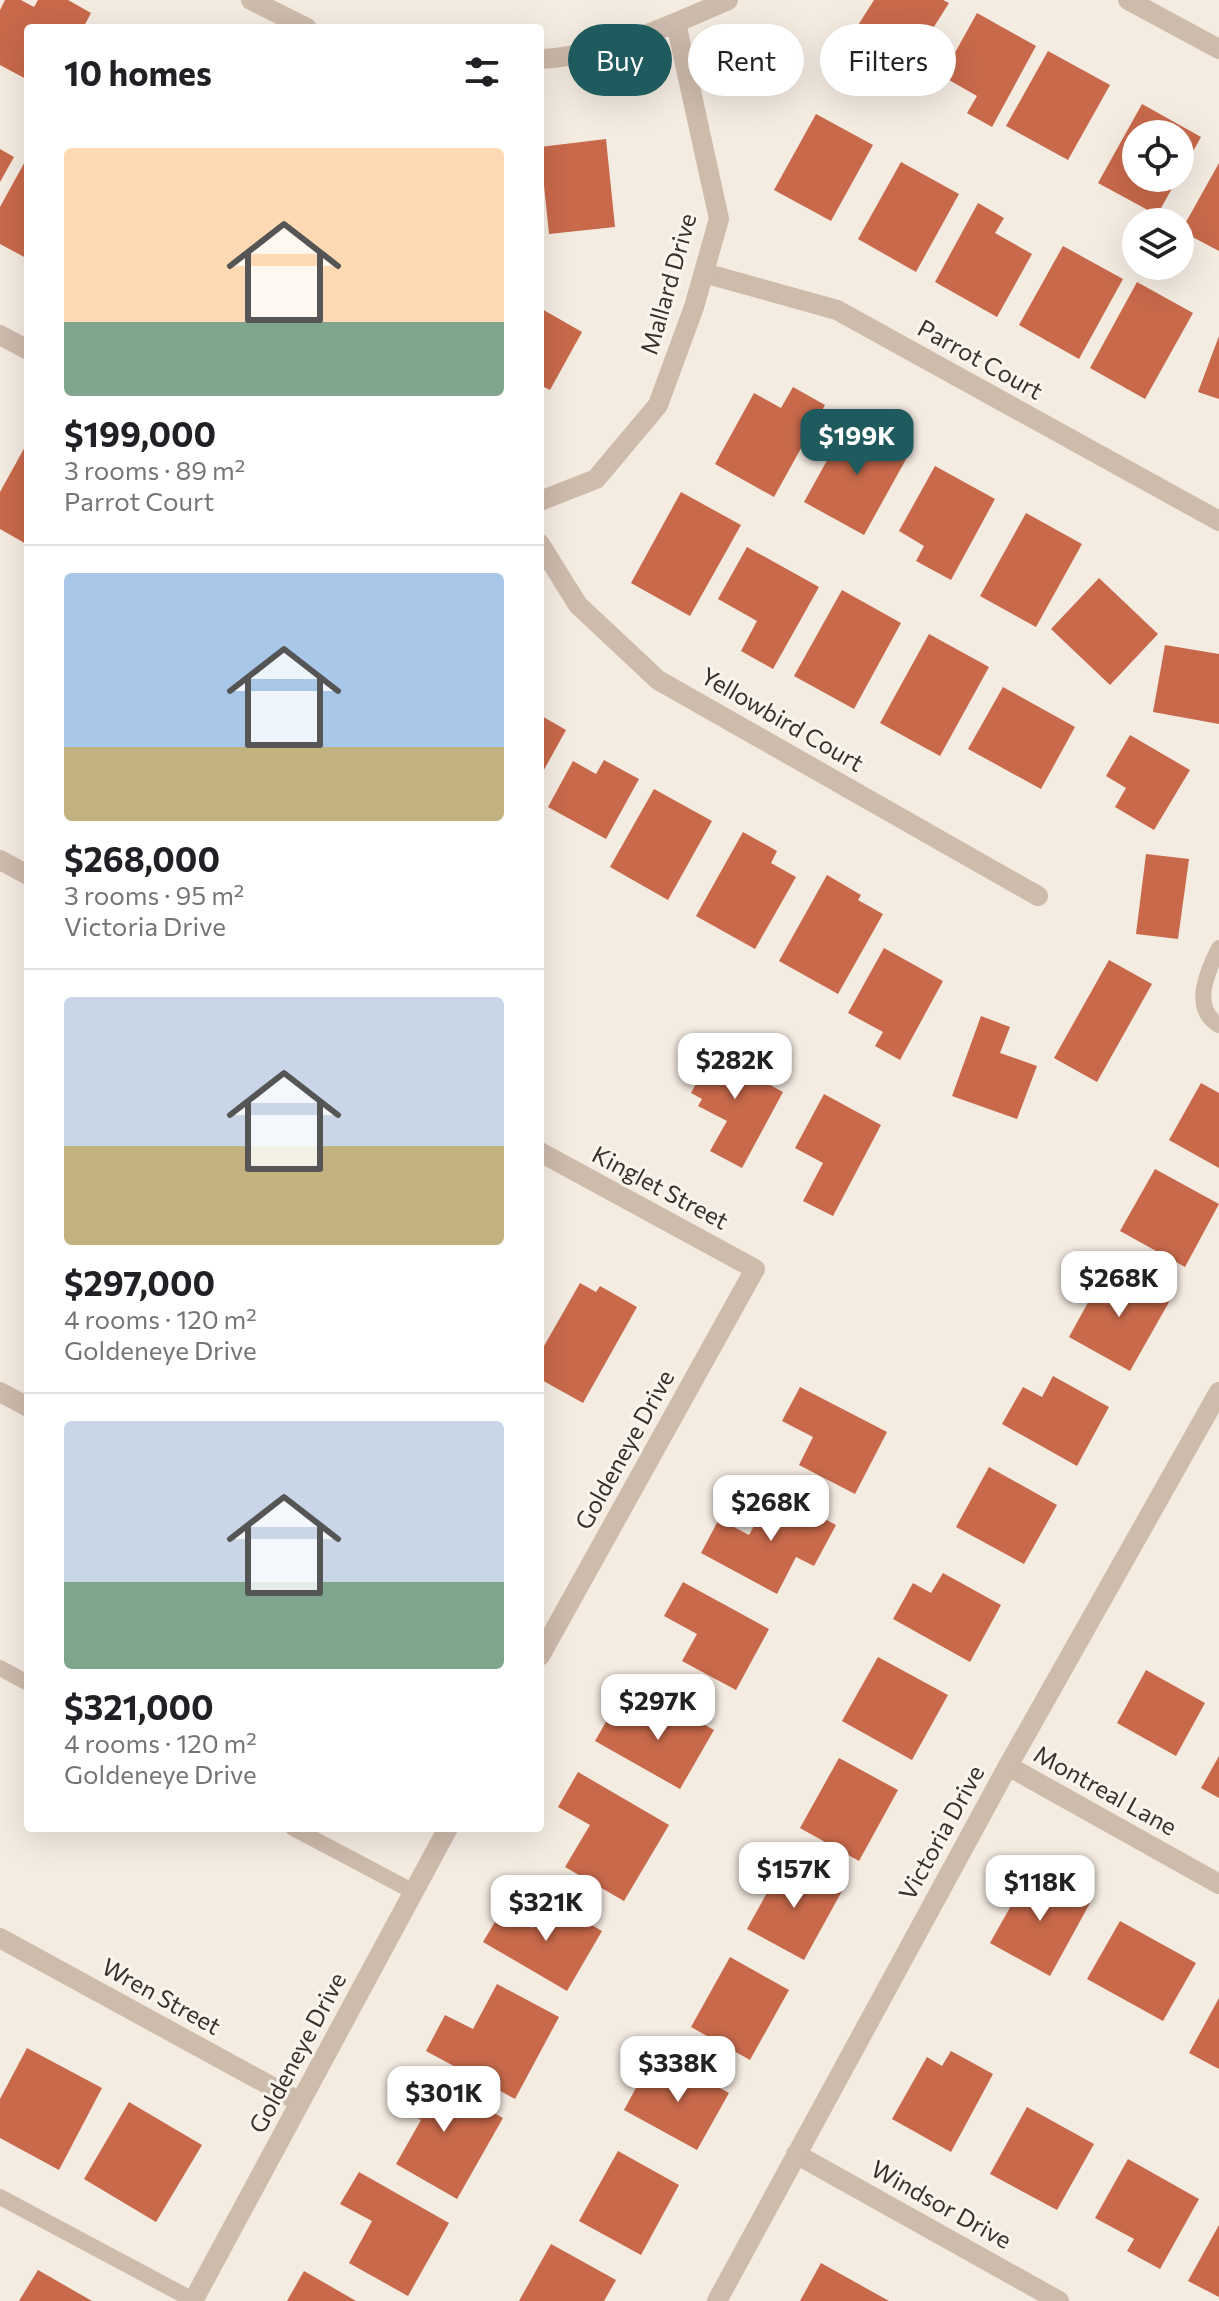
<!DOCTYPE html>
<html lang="en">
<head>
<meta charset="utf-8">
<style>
	:root { --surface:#fff; --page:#f6f6f6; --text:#202124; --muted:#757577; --line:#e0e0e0; --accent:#1f5a5e }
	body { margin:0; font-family:Commissioner,sans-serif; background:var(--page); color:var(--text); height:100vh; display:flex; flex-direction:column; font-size:30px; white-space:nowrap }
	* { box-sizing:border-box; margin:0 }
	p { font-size:26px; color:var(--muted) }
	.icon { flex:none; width:44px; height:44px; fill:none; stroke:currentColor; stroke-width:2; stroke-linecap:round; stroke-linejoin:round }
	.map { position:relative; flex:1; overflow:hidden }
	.side { position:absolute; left:24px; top:24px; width:520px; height:1808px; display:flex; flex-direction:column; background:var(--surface); border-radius:8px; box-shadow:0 8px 32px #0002 }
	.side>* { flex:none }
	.hud { position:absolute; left:568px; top:24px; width:530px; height:72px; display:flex; gap:16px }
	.tools { position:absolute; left:1122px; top:120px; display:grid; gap:16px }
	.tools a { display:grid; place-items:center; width:72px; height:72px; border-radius:50%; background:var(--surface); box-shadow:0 8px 32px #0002; font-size:40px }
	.price { position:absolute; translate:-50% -68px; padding:0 18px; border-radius:16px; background:#fff; color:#222; font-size:26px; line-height:52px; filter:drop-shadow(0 2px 4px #0008) }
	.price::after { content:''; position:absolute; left:50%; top:48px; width:24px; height:18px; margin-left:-12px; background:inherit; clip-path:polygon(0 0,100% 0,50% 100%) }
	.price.on { background:var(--accent); color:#fff }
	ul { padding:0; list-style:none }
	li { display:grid; align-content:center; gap:16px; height:424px; padding:0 40px }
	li+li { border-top:2px solid var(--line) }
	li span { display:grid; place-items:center; height:248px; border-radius:8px; color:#555 }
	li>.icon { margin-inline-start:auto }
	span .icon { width:144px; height:144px; fill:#fffc; stroke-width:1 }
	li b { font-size:34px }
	h2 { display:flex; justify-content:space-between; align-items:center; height:96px; padding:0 40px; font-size:34px }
	.pill { padding:0 28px; border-radius:36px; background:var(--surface); box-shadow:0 8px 32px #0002; font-size:28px; line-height:72px }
	.pill.on { background:var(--accent); color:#fff }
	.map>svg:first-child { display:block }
</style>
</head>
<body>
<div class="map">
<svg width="1219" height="2301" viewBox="0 0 1219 2301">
	<rect width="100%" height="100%" fill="#f4ebe1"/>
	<!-- building -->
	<g fill="#c8694b">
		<path d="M5,0H21L34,7L38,0H68L91,13L83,28H28V80L0,65V10Z"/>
		<path d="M874,0H943L949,3L896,87L841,52Z"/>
		<path d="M977,13L1036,46L992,127L967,113L977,96L942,76Z"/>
		<path d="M1048,51L1110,85L1068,160L1006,126Z"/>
		<path d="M1142,104L1201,137L1180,175V134H1136V178H1178L1157,215L1098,183Z"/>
		<path d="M816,114L873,145L831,221L774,190Z"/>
		<path d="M606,139L615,227L549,234L540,147Z"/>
		<path d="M0,149L14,157L0,182Z"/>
		<path d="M28,156V259L0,244V207Z"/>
		<path d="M901,162L959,194L916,272L858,239Z"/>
		<path d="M1219,163V251L1181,231Z"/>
		<path d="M978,203L1004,218L995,233L1032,254L997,317L935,282Z"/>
		<path d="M1063,246L1123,279L1079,359L1019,325Z"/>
		<path d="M1137,282L1193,313L1145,399L1090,368Z"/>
		<path d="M540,308L582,332L550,390L540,385Z"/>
		<path d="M1219,336V399L1198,392Z"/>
		<path d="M793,387L825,405L774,497L715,464L754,393L781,408Z"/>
		<path d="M850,419L910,452L864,535L804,502Z"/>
		<path d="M26,445L28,447V545L0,529V492Z"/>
		<path d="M935,466L995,499L951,580L916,561L924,546L899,531Z"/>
		<path d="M681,492L741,525L690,616L631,583Z"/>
		<path d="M1026,513L1082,544L1036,627L980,596Z"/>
		<path d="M747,547L819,587L773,669L741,651L757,621L718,599Z"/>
		<path d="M1099,578L1158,634L1110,685L1051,629Z"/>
		<path d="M842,590L901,623L854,709L794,676Z"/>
		<path d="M929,634L989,667L940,756L880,723Z"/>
		<path d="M1165,645L1219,654V724L1153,712Z"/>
		<path d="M1003,687L1075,727L1041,789L968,749Z"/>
		<path d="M540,715L566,730L540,777Z"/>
		<path d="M1130,735L1190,770L1154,830L1115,807L1126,788L1106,776Z"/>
		<path d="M604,760L639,779L606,839L548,807L573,761L596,774Z"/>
		<path d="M654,789L712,821L668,900L610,867Z"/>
		<path d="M743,832L777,851L771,863L796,877L755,949L696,916Z"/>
		<path d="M1146,854L1189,859L1178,939L1136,934Z"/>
		<path d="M827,875L861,895L858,900L883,914L838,994L779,961Z"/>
		<path d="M884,948L943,981L900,1060L875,1046L883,1032L848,1013Z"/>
		<path d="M1109,960L1152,984L1097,1082L1054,1058Z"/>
		<path d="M981,1016L1010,1027L1000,1053L1037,1066L1017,1119L952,1096Z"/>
		<path d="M721,1037L755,1055L746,1072L783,1092L742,1168L710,1151L727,1121L698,1106L702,1099L691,1093Z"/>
		<path d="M1201,1083L1219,1093V1168L1169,1140Z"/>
		<path d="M824,1094L881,1125L833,1216L803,1201L823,1163L795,1148Z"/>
		<path d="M1155,1169L1219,1204L1185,1267L1120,1231Z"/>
		<path d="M1107,1268L1169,1302L1130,1371L1069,1337Z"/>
		<path d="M580,1283L596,1292L600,1286L637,1307L583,1403L540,1379V1353Z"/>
		<path d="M1053,1376L1109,1407L1077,1466L1002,1424L1023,1387L1042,1397Z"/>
		<path d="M800,1387L887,1432L855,1494L799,1465L813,1437L782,1421Z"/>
		<path d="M989,1467L1057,1505L1024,1564L956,1527Z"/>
		<path d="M773,1491L836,1525L814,1566L796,1557L777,1594L701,1553L719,1519L749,1535Z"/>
		<path d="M943,1573L1001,1605L970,1662L893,1619L913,1583L931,1593Z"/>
		<path d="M683,1582L769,1629L736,1690L682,1661L697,1634L664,1616Z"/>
		<path d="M878,1657L948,1695L912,1760L842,1721Z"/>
		<path d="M1146,1670L1205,1703L1176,1756L1117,1723Z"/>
		<path d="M660,1700L714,1730L680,1789L595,1741L614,1708L645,1726Z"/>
		<path d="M1219,1756V1798L1201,1788Z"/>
		<path d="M839,1758L898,1790L859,1861L800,1828Z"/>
		<path d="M578,1772L669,1825L624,1901L565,1867L590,1825L558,1807Z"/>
		<path d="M785,1860L842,1891L804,1960L747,1929Z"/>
		<path d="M1031,1870L1090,1903L1050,1976L990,1943Z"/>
		<path d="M548,1900L602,1931L567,1991L483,1942L502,1910L532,1928Z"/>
		<path d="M1120,1921L1196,1963L1163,2021L1087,1979Z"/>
		<path d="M730,1957L789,1990L750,2060L691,2027Z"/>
		<path d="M497,1984L559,2017L515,2099L426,2051L445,2015L473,2029Z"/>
		<path d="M1219,1998V2069L1189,2053Z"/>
		<path d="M27,2048L102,2088L59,2170L0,2138V2099Z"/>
		<path d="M951,2051L993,2074L951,2152L892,2119L927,2057L942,2066Z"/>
		<path d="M672,2062L729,2093L697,2150L624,2110L645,2071L662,2080Z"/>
		<path d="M416,2069L503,2118L457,2199L396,2164L421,2120L395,2105Z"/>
		<path d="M129,2102L202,2145L156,2222L84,2179Z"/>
		<path d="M1027,2107L1094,2144L1057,2210L990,2174Z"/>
		<path d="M618,2151L679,2185L641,2255L579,2221Z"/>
		<path d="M1128,2159L1199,2199L1160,2269L1127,2251L1134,2239L1095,2218Z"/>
		<path d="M359,2172L449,2223L408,2296L349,2263L372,2221L340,2204Z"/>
		<path d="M1219,2225V2297L1188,2281Z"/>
		<path d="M551,2244L616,2280L604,2301H519Z"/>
		<path d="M821,2263L889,2301H800Z"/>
		<path d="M38,2270L92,2301H19Z"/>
		<path d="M304,2271L356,2301H287Z"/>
	</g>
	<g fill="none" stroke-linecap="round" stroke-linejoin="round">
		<!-- lane -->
		<g stroke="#cdbbac" stroke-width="16">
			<path d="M1219,948C1208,970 1190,1008 1219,1025"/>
			<path d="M0,1668L28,1683"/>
			<path d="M293,1828L414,1892"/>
			<path d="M0,2197L193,2300"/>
		</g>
		<!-- street -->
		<g stroke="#cdbbac" stroke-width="20">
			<path d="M251,0L307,28"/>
			<path d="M1128,0L1219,49"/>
			<path d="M540,59C605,56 669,26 728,0"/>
			<path d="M704,273L837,310L1219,521"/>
			<path d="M0,335L28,350"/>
			<path d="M540,501L596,479L658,405L694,307L719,219L676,23"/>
			<path d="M540,544L578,605L658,680L1038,896"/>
			<path d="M0,860L28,875"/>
			<path d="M540,1152L755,1269L540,1656"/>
			<path d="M0,1392L28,1407"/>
			<path d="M1008,1766L1219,1884"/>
			<path d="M0,1938L298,2101"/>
			<path d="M796,2154L1059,2301"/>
			<path d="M193,2301L448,1828"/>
			<path d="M717,2301L1008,1766L1219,1392"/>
		</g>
	</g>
	<g text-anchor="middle" stroke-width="6" stroke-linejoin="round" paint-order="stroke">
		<!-- street labels -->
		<g font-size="24" fill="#3b302b" stroke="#fbf5ee">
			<text transform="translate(669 284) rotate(-74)" y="8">Mallard Drive</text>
			<text transform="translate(980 360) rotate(29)" y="8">Parrot Court</text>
			<text transform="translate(782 720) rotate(30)" y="8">Yellowbird Court</text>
			<text transform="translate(660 1188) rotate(28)" y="8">Kinglet Street</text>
			<text transform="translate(625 1450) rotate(-61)" y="8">Goldeneye Drive</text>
			<text transform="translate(1105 1791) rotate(29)" y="8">Montreal Lane</text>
			<text transform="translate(942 1833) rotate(-61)" y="8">Victoria Drive</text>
			<text transform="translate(161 1997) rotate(29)" y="8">Wren Street</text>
			<text transform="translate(298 2053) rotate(-62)" y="8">Goldeneye Drive</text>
			<text transform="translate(941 2205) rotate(29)" y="8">Windsor Drive</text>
		</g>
	</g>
</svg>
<div class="tools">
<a><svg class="icon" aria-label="locate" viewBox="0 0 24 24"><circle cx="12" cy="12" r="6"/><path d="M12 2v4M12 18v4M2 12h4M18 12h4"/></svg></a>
<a><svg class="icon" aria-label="layers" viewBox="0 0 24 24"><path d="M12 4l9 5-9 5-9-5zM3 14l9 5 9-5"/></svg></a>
</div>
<b class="price on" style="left:857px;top:477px">$199K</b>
<b class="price" style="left:735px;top:1101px">$282K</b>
<b class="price" style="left:1119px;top:1319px">$268K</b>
<b class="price" style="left:771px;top:1543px">$268K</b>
<b class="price" style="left:658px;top:1742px">$297K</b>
<b class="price" style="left:794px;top:1910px">$157K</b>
<b class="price" style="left:1040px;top:1923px">$118K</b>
<b class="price" style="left:546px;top:1943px">$321K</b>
<b class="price" style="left:678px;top:2104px">$338K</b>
<b class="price" style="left:444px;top:2134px">$301K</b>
<div class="hud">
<a class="pill on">Buy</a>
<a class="pill">Rent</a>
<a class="pill">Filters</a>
</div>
<section class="side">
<h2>10 homes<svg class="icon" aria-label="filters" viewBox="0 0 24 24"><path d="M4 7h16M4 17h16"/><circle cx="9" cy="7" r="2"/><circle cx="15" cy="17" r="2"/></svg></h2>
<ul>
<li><span style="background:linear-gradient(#ffd9b3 70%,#7fa58c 0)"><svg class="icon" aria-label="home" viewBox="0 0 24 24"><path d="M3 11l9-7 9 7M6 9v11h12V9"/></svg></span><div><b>$199,000</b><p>3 rooms · 89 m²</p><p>Parrot Court</p></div></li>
<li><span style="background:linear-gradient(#a9c7e8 70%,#c2b280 0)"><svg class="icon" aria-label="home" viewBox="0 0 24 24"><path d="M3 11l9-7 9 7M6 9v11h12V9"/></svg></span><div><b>$268,000</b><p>3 rooms · 95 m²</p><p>Victoria Drive</p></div></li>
<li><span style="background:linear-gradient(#c9d6e8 60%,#c2b280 0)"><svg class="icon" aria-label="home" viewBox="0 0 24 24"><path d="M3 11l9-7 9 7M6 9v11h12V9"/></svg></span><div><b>$297,000</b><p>4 rooms · 120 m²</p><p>Goldeneye Drive</p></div></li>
<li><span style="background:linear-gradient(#c9d6e8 65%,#7fa58c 0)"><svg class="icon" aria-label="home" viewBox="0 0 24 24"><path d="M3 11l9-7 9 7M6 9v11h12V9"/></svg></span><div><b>$321,000</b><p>4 rooms · 120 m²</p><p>Goldeneye Drive</p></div></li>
</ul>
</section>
</div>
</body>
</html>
